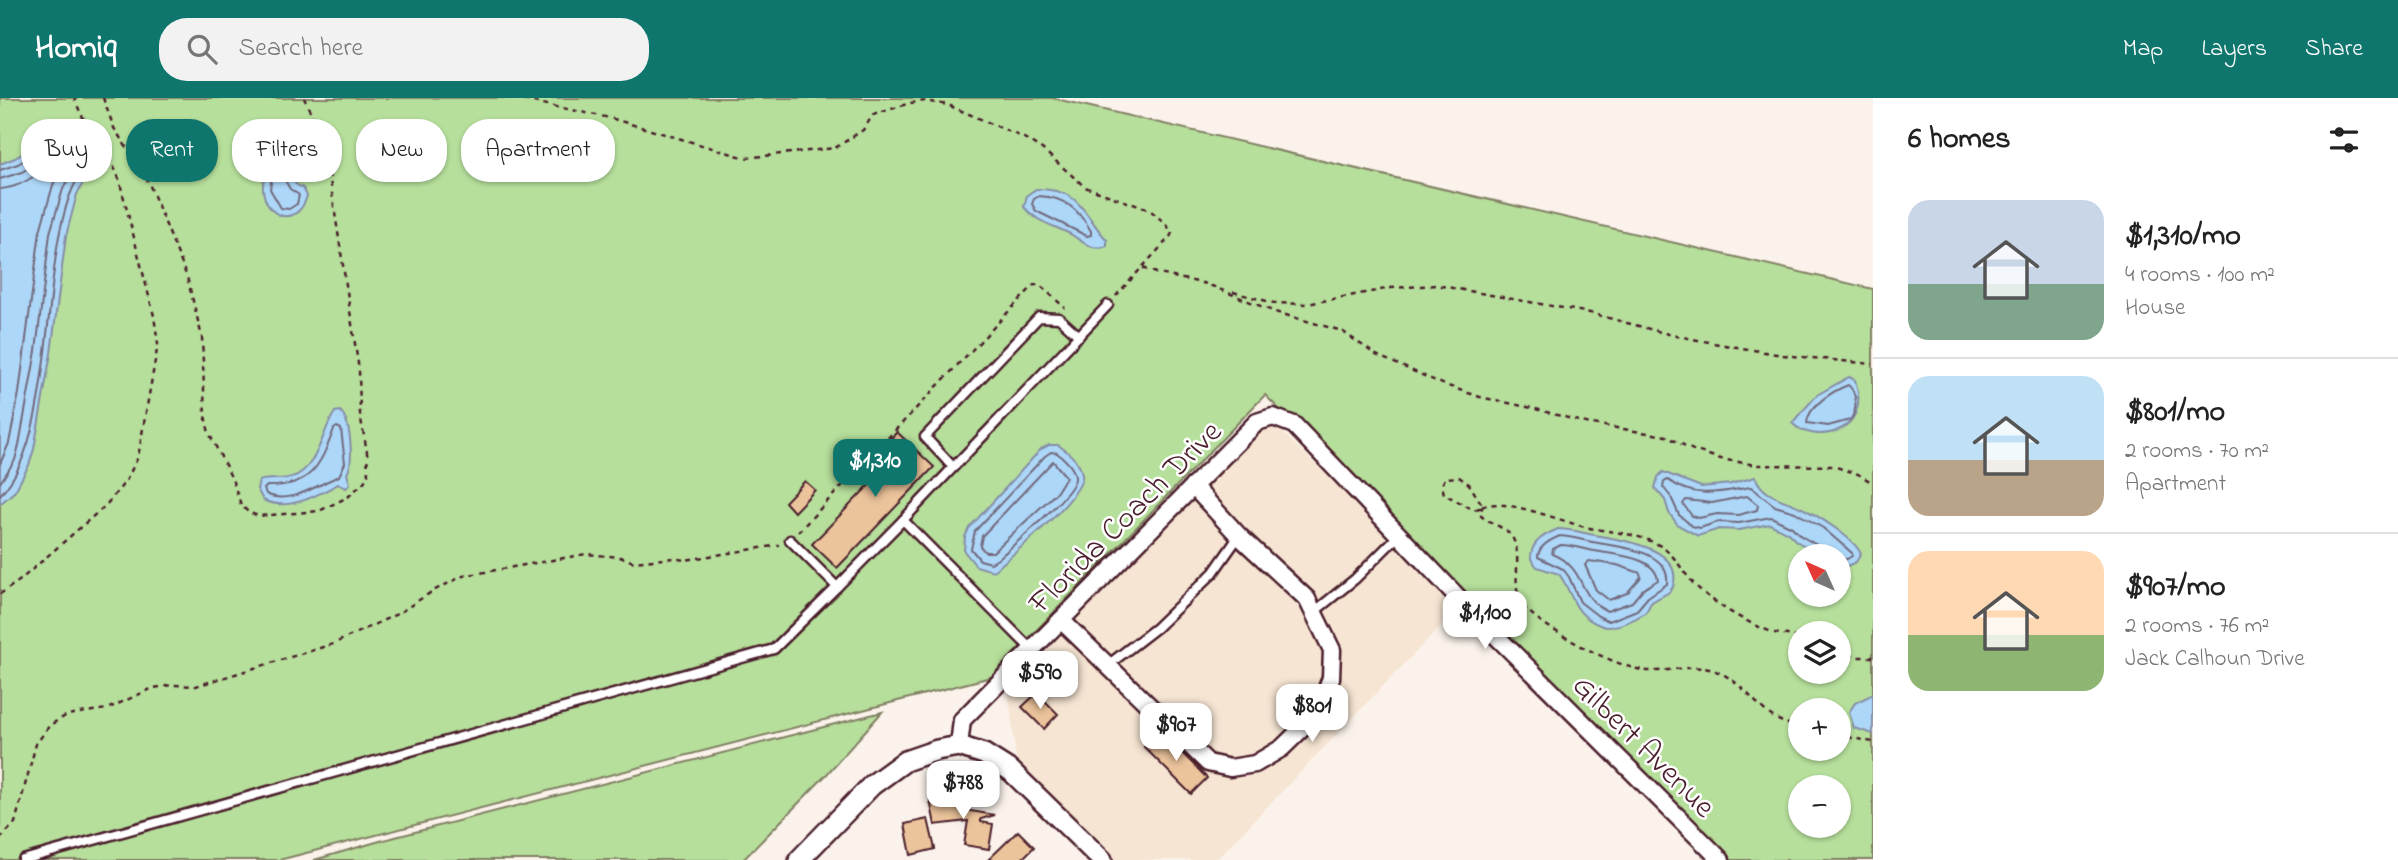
<!DOCTYPE html>
<html lang="en">
<head>
<meta charset="utf-8">
<style>
	:root { --surface:#fff; --page:#f2f2f2; --text:#222; --muted:#767676; --line:#e0e0e0; --accent:#0f766e }
	body { margin:0; font-family:"Indie Flower",sans-serif; background:var(--page); color:var(--text); height:100vh; display:flex; flex-direction:column; font-size:26px; white-space:nowrap }
	* { box-sizing:border-box; margin:0 }
	p { font-size:23px; color:var(--muted) }
	.icon { flex:none; width:38px; height:38px; fill:none; stroke:currentColor; stroke-width:2; stroke-linecap:round; stroke-linejoin:round }
	.map { position:relative; flex:1; overflow:hidden }
	.side { display:flex; flex-direction:column; background:var(--surface); width:525px }
	.side>* { flex:none }
	.guide { position:absolute; left:21px; top:21px; width:665px; height:63px; display:flex; gap:14px }
	.needle { width:46px; rotate:315deg }
	.tools { position:absolute; left:1788px; top:446px; display:grid; gap:14px }
	.tools a { display:grid; place-items:center; width:63px; height:63px; border-radius:50%; background:var(--surface); box-shadow:0 2px 5px #0004; font-size:35px }
	.price { position:absolute; translate:-50% -60px; padding:0 16px; border-radius:14px; background:#fff; color:#222; font-size:23px; line-height:46px; filter:drop-shadow(0 2px 4px #0008) }
	.price::after { content:''; position:absolute; left:50%; top:42px; width:21px; height:16px; margin-left:-10px; background:inherit; clip-path:polygon(0 0,100% 0,50% 100%) }
	.price.selected { background:var(--accent); color:#fff }
	ul { padding:0; list-style:none }
	li { display:flex; align-items:center; gap:21px; height:175px; padding:0 35px }
	li+li { border-top:2px solid var(--line) }
	li span { display:grid; place-items:center; flex:none; width:196px; height:140px; border-radius:21px; color:#555 }
	li>.icon { margin-inline-start:auto }
	span .icon { width:84px; height:84px; fill:#fffc; stroke-width:1 }
	li b { font-size:30px }
	h2 { display:flex; justify-content:space-between; align-items:center; height:84px; padding:0 35px; font-size:30px }
	.pill { padding:0 24px; border-radius:28px; background:var(--surface); box-shadow:0 2px 5px #0004; font-size:24px; line-height:63px }
	.pill.selected { background:var(--accent); color:#fff }
	header { display:flex; align-items:center; gap:42px; box-sizing:border-box; height:98px; padding:0 35px; background:var(--accent); color:#fff }
	header strong { font-size:33px }
	nav { display:flex; gap:38px; margin-inline-start:auto; font-size:24px }
	.search { width:490px; height:63px; background:var(--page); display:flex; align-items:center; gap:18px; box-sizing:border-box; padding:0 24px; border-radius:28px; color:var(--muted); font-size:26px }
	main { display:flex; flex:1; min-height:0 }
	.map>svg:first-child { display:block }
</style>
</head>
<body>
<header>
<strong>Homiq</strong>
<div class="search"><svg class="icon" aria-label="search" viewBox="0 0 24 24"><circle cx="10" cy="10" r="6"/><path d="M15 15l6 6"/></svg>Search here</div>
<nav><a>Map</a><a>Layers</a><a>Share</a></nav>
</header>
<main>
<div class="map">
<svg width="1873" height="762" viewBox="0 0 1873 762">
	<rect width="100%" height="100%" fill="#fbf3eb"/>
	<filter id="ink" filterUnits="userSpaceOnUse"><feTurbulence type="fractalNoise" baseFrequency=".0143" numOctaves="2"/><feDisplacementMap in="SourceGraphic" scale="14" xChannelSelector="R" yChannelSelector="G"/><feConvolveMatrix kernelMatrix="1 2 1 2 8 2 1 2 1" color-interpolation-filters="sRGB"/></filter>
	<g filter="url(#ink)">
		<!-- built -->
		<path fill="#f6e5d3" d="M1259,312L1462,506L1216,762H1112L1017,669L1006,574Z"/>
		<!-- green -->
		<g fill="#b6df9b" stroke="#807f63" stroke-width="2" fill-rule="evenodd">
			<path d="M0,0H1052L1873,191V762H1727L1265,297L991,579L279,762H0ZM1801,458H1839V497H1801ZM1801,536H1839V574H1801ZM1801,612H1839V651H1801ZM1801,690H1839V728H1801Z"/>
			<path d="M882,614L827,676L743,762H314L380,743Z"/>
		</g>
		<!-- water -->
		<g fill="#add7f8" stroke="#858da6" stroke-width="2">
			<path d="M63,31C77,32 85,38 94,49L92,68L77,96L66,138L51,255L34,351L29,367L15,393L0,406V66L15,60Z"/>
			<path d="M273,43L281,48C287,63 286,84 303,90L307,98C297,131 265,120 263,91C262,84 266,76 266,69C267,61 264,55 266,47Z"/>
			<path d="M1036,91C1082,91 1081,114 1107,142V148C1093,154 1083,144 1072,137C1054,127 1037,125 1024,109L1027,97Z"/>
			<path d="M1849,279L1855,282C1873,335 1814,348 1792,325L1817,297Z"/>
			<path d="M340,313C351,322 354,364 347,376L350,386L346,390L338,386C316,398 287,414 263,402L257,391L259,383C270,379 281,383 292,379C318,371 322,332 335,314Z"/>
			<path d="M1049,347H1058C1067,353 1080,364 1082,376C1086,396 1019,451 1002,466L993,473L976,468L964,453L965,439L969,430L1041,351Z"/>
			<path d="M1663,374L1701,389L1731,386L1755,379C1765,400 1781,400 1800,409C1817,417 1854,440 1861,456L1856,464L1845,469L1839,466V458H1823L1796,443L1788,435L1770,426L1739,432L1719,431L1698,438L1678,427L1669,415L1665,402L1655,390L1658,379Z"/>
			<path d="M1558,431C1571,431 1583,435 1595,437C1619,442 1680,448 1674,485C1672,498 1659,497 1651,505C1649,508 1648,511 1646,514C1637,521 1612,532 1602,528C1571,516 1575,498 1559,476L1537,469L1531,461C1530,444 1544,437 1558,431Z"/>
			<path d="M1873,596V636L1854,630L1849,614L1855,605Z"/>
		</g>
		<g fill="none" stroke-linecap="round" stroke-linejoin="round">
			<!-- shore -->
			<g stroke="#72697d" stroke-width="2">
				<path d="M277,69L290,91L299,97L297,106L289,111L281,110L270,91L273,72Z"/>
				<path d="M0,72L18,66L64,38L78,42L87,52C86,68 78,78 72,92C66,105 63,120 60,133C45,201 49,350 0,397"/>
				<path d="M0,81L22,74L65,47L72,49L78,55L77,64L63,91L50,135L36,253L19,347L15,362L0,385"/>
				<path d="M0,91C23,90 39,73 58,64L63,65L53,87L40,133L19,295L9,345L0,366"/>
				<path d="M1039,98C1065,99 1079,112 1091,133V137L1087,138L1036,113L1032,106L1034,101Z"/>
				<path d="M1848,287C1857,294 1858,312 1850,322L1828,328L1807,325C1808,308 1833,293 1848,287Z"/>
				<path d="M337,329L341,331L345,365L339,378C318,386 290,408 266,396L264,391L267,388C310,389 320,369 334,331Z"/>
				<path d="M1051,354L1057,355C1064,360 1076,371 1075,381C1073,397 1012,448 998,461L991,465L980,462L971,451L975,433L1045,358Z"/>
				<path d="M1053,363L1066,379L1056,395L993,454H985L980,448L982,438Z"/>
				<path d="M1747,398L1758,407L1757,412L1738,417L1717,416L1699,420L1692,418L1683,406L1686,402L1712,405Z"/>
				<path d="M1560,438C1573,439 1586,443 1598,445C1621,449 1671,453 1667,486L1648,499L1637,512L1609,523L1598,518L1580,504L1569,479L1563,471L1538,459C1538,448 1550,442 1560,438Z"/>
				<path d="M1561,447C1572,447 1584,451 1595,453C1614,457 1655,458 1658,482L1642,492L1632,504L1607,513C1574,496 1589,472 1552,456L1553,451Z"/>
				<path d="M1825,458L1822,450L1801,438L1792,429L1771,419L1739,425L1718,424L1700,430L1692,428L1679,417L1671,399L1663,389L1664,384L1668,382C1696,402 1720,394 1751,389L1775,408L1795,414L1823,430L1852,455V458L1847,461H1839"/>
				<path d="M1589,463L1617,467L1640,475L1641,479L1627,495L1609,502L1596,492L1585,467Z"/>
			</g>
		</g>
		<!-- building -->
		<g fill="#ecc49c" stroke="#4a1f2b" stroke-width="2">
			<path d="M897,334L934,369L837,470L812,446L877,379L866,367Z"/>
			<path d="M805,383L815,392L794,414L785,404Z"/>
			<path d="M1037,595L1058,616L1044,631L1022,609Z"/>
			<path d="M1160,633L1207,680L1191,696L1144,649Z"/>
			<path d="M956,698L958,711L995,717L981,721V724L993,726L989,751L964,747L968,723L935,727L930,702Z"/>
			<path d="M928,721L935,751L911,757L905,726Z"/>
			<path d="M1018,733L1034,749L1021,762H988Z"/>
		</g>
		<g fill="none" stroke-linecap="round" stroke-linejoin="round">
			<defs>
				<g id="service">
					<path d="M953,369L925,339L1039,219L1059,220L1079,238"/>
					<path d="M903,422L1108,207"/>
					<path d="M790,442L837,489L903,422L1032,552"/>
					<path d="M1314,514L1355,481L1399,437"/>
					<path d="M1108,567L1156,530L1213,475L1239,438"/>
					<path d="M23,762L774,551L837,489"/>
				</g>
				<g id="minor">
					<path d="M1061,522L1208,665L1230,670L1255,666L1282,650L1317,616L1331,580L1332,552L1307,501L1239,438L1193,388"/>
					<path d="M959,648L962,622L1257,324L1273,319L1294,327L1472,514L1721,762"/>
				</g>
				<path id="tertiary" d="M799,762L872,687L905,663L937,652L959,648L984,656L1011,673L1102,762"/>
			</defs>
			<!-- service casing -->
			<use href="#service" stroke="#4a1f2b" stroke-width="13"/>
			<!-- minor casing -->
			<use href="#minor" stroke="#4a1f2b" stroke-width="21"/>
			<!-- tertiary casing -->
			<use href="#tertiary" stroke="#4a1f2b" stroke-width="24"/>
			<!-- path -->
			<g stroke="#4a1f2b" stroke-width="2.5" stroke-dasharray="5 5" stroke-linecap="butt">
				<path d="M103,0L114,30L148,83L187,179L202,239L205,318L209,335L232,381L241,407L249,415L259,418L319,413L348,399L364,384L368,377L367,354L360,316L359,272L328,69L318,30L304,0"/>
				<path d="M514,0L610,20L746,60L835,50L863,32L873,17L910,5L925,3L948,7L1024,40L1042,51L1085,89L1150,112L1166,126L1172,135L1170,139L1114,200"/>
				<path d="M1143,170L1159,176L1207,186L1275,214L1342,233L1376,257L1445,287L1480,299L1532,310L1586,325L1666,338L1693,352L1721,361L1756,367L1833,368L1858,376L1873,385"/>
				<path d="M1233,194L1274,205L1307,206L1391,190L1436,187L1590,215L1672,237L1719,246L1782,257L1873,266"/>
				<path d="M1482,409C1499,398 1564,424 1585,429C1611,435 1638,434 1662,449C1677,459 1684,477 1697,489C1717,508 1748,526 1775,535C1783,537 1792,537 1801,540"/>
				<path d="M1479,410L1474,412L1444,396L1442,387L1445,380L1459,379L1469,386L1481,405L1479,410H1482L1481,418C1491,426 1505,429 1512,439C1525,460 1507,492 1526,511C1548,533 1618,571 1649,573C1672,574 1697,564 1718,574C1752,588 1761,626 1801,628"/>
				<path d="M798,434L1034,187H1040L1065,210"/>
				<path d="M0,496L19,483L106,407L126,383L138,359L158,246L154,218L119,81C109,52 83,30 75,0"/>
				<path d="M1839,555L1857,559H1873"/>
				<path d="M1839,634L1852,640L1873,644"/>
				<path d="M0,741L15,725L36,646L50,627L67,617L107,611L153,590L172,587L196,588L333,546L399,515L433,493L463,478L586,456L620,459L634,464L673,460L685,462L779,447"/>
			</g>
			<!-- service -->
			<use href="#service" stroke="#fff" stroke-width="8"/>
			<!-- minor -->
			<use href="#minor" stroke="#fff" stroke-width="16"/>
			<!-- tertiary -->
			<use href="#tertiary" stroke="#fff" stroke-width="19"/>
		</g>
	</g>
	<g text-anchor="middle" stroke-width="5" stroke-linejoin="round" paint-order="stroke">
		<!-- street labels -->
		<g font-size="32" fill="#4a1f2b" stroke="#fff">
			<text transform="translate(1124 418) rotate(-45)" y="11">Florida Coach Drive</text>
			<text transform="translate(1645 647) rotate(45)" y="11">Gilbert Avenue</text>
		</g>
	</g>
</svg>
<div class="tools">
<a><svg class="needle" viewBox="-14 -14 28 28"><path d="M0-13l5 13h-10z" fill="#e53935"/><path d="M0 13l5-13h-10z" fill="#767676"/></svg></a>
<a><svg class="icon" aria-label="layers" viewBox="0 0 24 24"><path d="M12 4l9 5-9 5-9-5zM3 14l9 5 9-5"/></svg></a>
<a>+</a>
<a>−</a>
</div>
<b class="price selected" style="left:875px;top:401px">$1,310</b>
<b class="price" style="left:1485px;top:553px">$1,100</b>
<b class="price" style="left:1040px;top:613px">$590</b>
<b class="price" style="left:1312px;top:646px">$801</b>
<b class="price" style="left:1176px;top:665px">$907</b>
<b class="price" style="left:963px;top:723px">$788</b>
<div class="guide">
<a class="pill">Buy</a>
<a class="pill selected">Rent</a>
<a class="pill">Filters</a>
<a class="pill">New</a>
<a class="pill">Apartment</a>
</div>
</div>
<section class="side">
<h2>6 homes<svg class="icon" aria-label="filters" viewBox="0 0 24 24"><path d="M4 7h16M4 17h16"/><circle cx="9" cy="7" r="2"/><circle cx="15" cy="17" r="2"/></svg></h2>
<ul>
<li><span style="background:linear-gradient(#c9d6e8 60%,#7fa58c 0)"><svg class="icon" aria-label="home" viewBox="0 0 24 24"><path d="M3 11l9-7 9 7M6 9v11h12V9"/></svg></span><div><b>$1,310/mo</b><p>4 rooms · 100 m²</p><p>House</p></div></li>
<li><span style="background:linear-gradient(#bfe0f5 60%,#b9a48a 0)"><svg class="icon" aria-label="home" viewBox="0 0 24 24"><path d="M3 11l9-7 9 7M6 9v11h12V9"/></svg></span><div><b>$801/mo</b><p>2 rooms · 70 m²</p><p>Apartment</p></div></li>
<li><span style="background:linear-gradient(#ffd9b3 60%,#8fb573 0)"><svg class="icon" aria-label="home" viewBox="0 0 24 24"><path d="M3 11l9-7 9 7M6 9v11h12V9"/></svg></span><div><b>$907/mo</b><p>2 rooms · 76 m²</p><p>Jack Calhoun Drive</p></div></li>
</ul>
</section>
</main>
</body>
</html>
